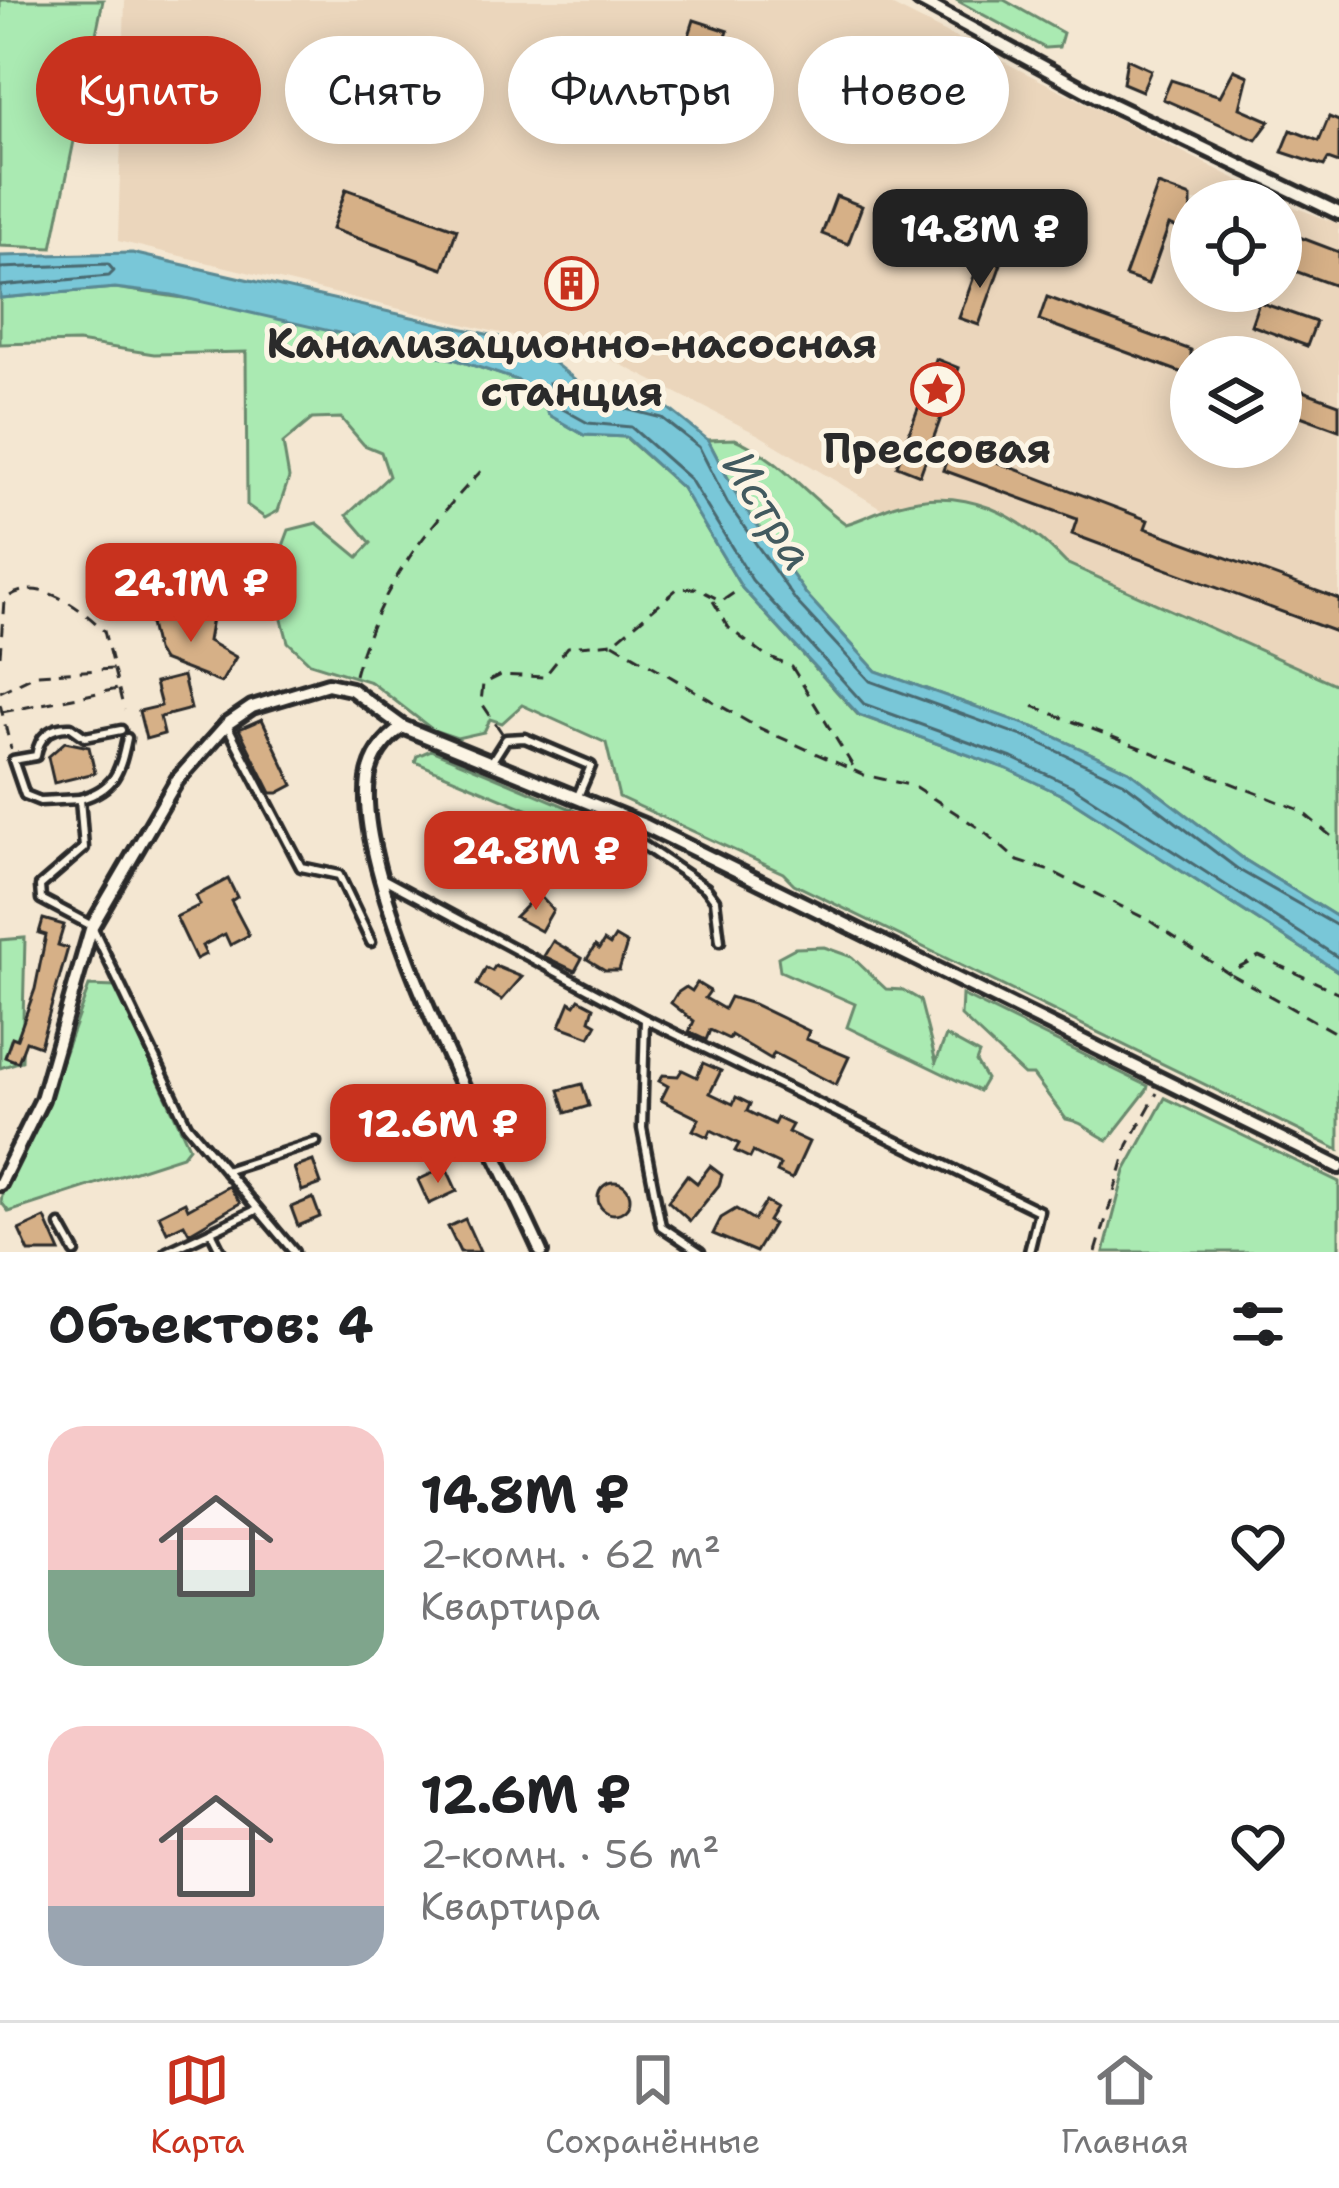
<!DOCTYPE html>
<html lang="ru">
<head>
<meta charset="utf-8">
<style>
	:root { --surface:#fff; --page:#f2f2f2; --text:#202124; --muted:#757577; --line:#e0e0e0; --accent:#c8321e }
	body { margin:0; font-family:"Shantell Sans",sans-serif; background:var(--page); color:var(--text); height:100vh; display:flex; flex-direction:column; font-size:45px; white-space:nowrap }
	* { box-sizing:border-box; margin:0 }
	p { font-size:39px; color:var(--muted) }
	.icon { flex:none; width:66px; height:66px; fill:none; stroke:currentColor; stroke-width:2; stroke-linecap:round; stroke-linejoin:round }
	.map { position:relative; height:1252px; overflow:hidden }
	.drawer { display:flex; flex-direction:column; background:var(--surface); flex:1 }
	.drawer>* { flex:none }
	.banner { position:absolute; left:36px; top:36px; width:1269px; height:108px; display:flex; gap:24px }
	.fabs { position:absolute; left:1170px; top:180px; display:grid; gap:24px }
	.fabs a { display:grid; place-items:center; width:132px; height:132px; border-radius:50%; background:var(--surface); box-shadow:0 6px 30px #0003; font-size:60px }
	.price { position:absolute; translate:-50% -102px; padding:0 27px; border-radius:24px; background:var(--accent); color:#fff; font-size:39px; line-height:78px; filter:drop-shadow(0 3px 6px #0008) }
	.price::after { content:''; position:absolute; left:50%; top:72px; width:36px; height:27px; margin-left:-18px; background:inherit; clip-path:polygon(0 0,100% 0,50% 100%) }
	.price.current { background:#222; color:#fff }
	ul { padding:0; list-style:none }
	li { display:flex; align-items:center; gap:36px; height:300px; padding:0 48px }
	li span { display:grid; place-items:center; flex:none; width:336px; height:240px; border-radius:36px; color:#555 }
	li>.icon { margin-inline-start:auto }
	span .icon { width:144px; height:144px; fill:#fffc; stroke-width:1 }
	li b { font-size:51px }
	h2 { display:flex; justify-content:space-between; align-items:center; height:144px; padding:0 48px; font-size:51px }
	.chip { padding:0 42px; border-radius:54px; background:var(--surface); box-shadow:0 6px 30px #0003; font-size:42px; line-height:108px }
	.chip.current { background:var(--accent); color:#fff }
	.dock { display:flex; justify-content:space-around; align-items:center; height:168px; border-top:3px solid var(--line); background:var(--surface); font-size:33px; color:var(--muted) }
	.dock a { display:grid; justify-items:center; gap:6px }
	.dock .current { color:var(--accent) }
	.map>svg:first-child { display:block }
</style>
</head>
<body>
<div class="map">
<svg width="1339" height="1252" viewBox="0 0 1339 1252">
	<rect width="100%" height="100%" fill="#f4e7d2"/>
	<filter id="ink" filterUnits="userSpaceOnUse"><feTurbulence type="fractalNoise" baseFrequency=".00833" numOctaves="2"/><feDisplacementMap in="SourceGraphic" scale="24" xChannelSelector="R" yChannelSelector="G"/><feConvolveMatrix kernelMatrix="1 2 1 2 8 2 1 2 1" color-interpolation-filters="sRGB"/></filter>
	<g filter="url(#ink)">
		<!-- built -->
		<path fill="#ebd6bc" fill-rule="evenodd" d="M125,0H881L1280,201H1191V291H1281V202L1339,224V746L1153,671L759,435L612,360L118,241ZM1191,357H1281V447H1191Z"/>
		<!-- green -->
		<g fill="#aaeab2" stroke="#6a8a6e" stroke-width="3">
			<path d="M0,0H103L52,248L0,246Z"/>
			<path d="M956,0H1004L1063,33L1059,47L1045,48Z"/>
			<path d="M115,288L217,303L457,360L517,380L539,396L550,415L584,435L625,437L682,488L742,588L858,715L1008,769L1066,797L1339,972V1150L794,884L783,873L619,797L606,743L522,705L502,723L490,719L484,732L457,738L433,730L371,682L310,663L288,642L271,578L289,530L317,523L358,557L371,543L347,515L389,476L381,452L364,445L341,418L312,419L283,443L289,478L278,511L265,518L247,505L246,352L154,354L78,342L0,344V298Z"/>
			<path d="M735,439C780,458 806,495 846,524C864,519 881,509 899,504C966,485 1020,514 1066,563L1339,686V918L1245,860L1129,771L1038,729L876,671L806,594L738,497L708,440Z"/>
			<path d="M431,750L607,824L608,832L598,839L415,762L417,756Z"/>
			<path d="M25,938L22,1061L0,1068V940Z"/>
			<path d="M824,947L852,957L886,989L903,990L920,1000L936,1062L946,1036L979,1054L976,1062L986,1079L979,1091L847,1027L855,1004L780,971L778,957L795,948Z"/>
			<path d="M89,986L116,987L189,1147L182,1156L9,1212L1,1202L3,1188L52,1088Z"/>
			<path d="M962,995L1148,1086L1147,1090L1108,1140C1091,1133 1085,1122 1066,1119L1033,1075H1024L961,1016Z"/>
			<path d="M1165,1098L1339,1182V1252H1104L1125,1171Z"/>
		</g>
		<!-- water -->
		<path fill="#79c7d8" stroke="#5a8993" stroke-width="3" d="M132,253L499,337L545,356L582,385L668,408L708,440L738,498L806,594L876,671L1038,729L1129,771L1245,860L1339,918V972L1066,797L1007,769L859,715L742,588L682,488L626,437L584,435L549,415L539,396L517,380L457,360L172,295L115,288L0,298V256Z"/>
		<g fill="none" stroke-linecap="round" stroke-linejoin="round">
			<!-- shore -->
			<g stroke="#4a6970" stroke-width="3">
				<path d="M0,268L108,264L114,271L109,276L0,286"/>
				<path d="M1339,927L1239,870L1123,782L1033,740L870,681L796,601L728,504L699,447L662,418L578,397L557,381L549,383L559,407L588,423L631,427L690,479L752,580L864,704L1012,758L1072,786L1339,958"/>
			</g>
		</g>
		<!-- building -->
		<g fill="#d6b087" stroke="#2b2b2b" stroke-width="3">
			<path d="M694,20L728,31L721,53L687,42Z"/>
			<path d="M1127,59L1151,70L1142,91L1123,83Z"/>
			<path d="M1234,70L1248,76L1240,108L1270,121L1256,140L1163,99L1171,80L1220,96Z"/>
			<path d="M1329,117L1339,121V163L1328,159L1324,166L1282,152L1291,130L1319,141Z"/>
			<path d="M1158,185L1191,197V233L1169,225L1148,284L1125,276Z"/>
			<path d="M346,189L457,229L443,269L332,229Z"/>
			<path d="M836,196L862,206L848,244L822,234Z"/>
			<path d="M1281,230L1339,252V287L1281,266Z"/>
			<path d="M981,257L1001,264L979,325L959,318Z"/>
			<path d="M1047,297L1191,350V376L1039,320Z"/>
			<path d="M1259,302L1316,322L1307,346L1251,325Z"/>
			<path d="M936,359L959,368L920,475L897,466Z"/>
			<path d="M1281,383L1339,404V430L1281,409Z"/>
			<path d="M952,445L1148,520L1145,528L1339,599V633L1072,534L1077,519L943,470Z"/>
			<path d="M185,608L201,620L212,618L208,641L236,657L221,683L162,660L156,650L150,624Z"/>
			<path d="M183,676L191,709L160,717L164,734L146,739L139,711L161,706L155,683Z"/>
			<path d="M262,719L293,785L278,793H271L239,729Z"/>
			<path d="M65,742L89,747L95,773L54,783L48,757Z"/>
			<path d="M508,849L546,862L539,879L502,862Z"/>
			<path d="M439,852L467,863L458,886L426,873Z"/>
			<path d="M228,879L237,897L231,901L249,935L230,945L225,934L202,946L206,954L196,959L176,917L200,905L196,896Z"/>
			<path d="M538,894L553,910L541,931L515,917Z"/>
			<path d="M43,919L64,925L58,945L68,948L40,1046L26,1041L18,1062L5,1057L12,1037L17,1039L35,989L46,935L39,933Z"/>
			<path d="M615,937L627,944L619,970H605L587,959L595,946L599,949L604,941L610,945Z"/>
			<path d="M553,941L582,958L575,971L544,956Z"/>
			<path d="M495,966L522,977L502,1000L477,985L486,968L492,971Z"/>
			<path d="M697,983L710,991L705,998L724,1009L730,997L753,1004L809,1031L806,1039L849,1057L836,1085L774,1053L771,1059L731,1035L729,1039L710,1030L706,1040L689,1032L694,1021L671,1003L677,993L686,987L692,991Z"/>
			<path d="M579,999L594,1007L590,1020L597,1024L590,1037L560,1026L570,1002L575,1005Z"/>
			<path d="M703,1063L721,1071L710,1093L733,1104L736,1097L750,1104L747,1111L774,1124L777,1118L792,1125L788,1132L809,1142L792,1179L777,1172L780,1165L753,1152L750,1158L735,1151L739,1144L711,1130L708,1137L693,1130L699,1119L661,1100L668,1086L659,1081L663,1075L678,1076L682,1070L697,1077Z"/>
			<path d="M582,1084L589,1106L566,1113L559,1090Z"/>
			<path d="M313,1161L321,1184L302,1191L294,1168Z"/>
			<path d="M710,1166L722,1175L719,1185L690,1221L668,1201L687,1175L697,1183Z"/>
			<path d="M446,1167L457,1191L429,1204L418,1180Z"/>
			<circle cx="614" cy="1198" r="16"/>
			<path d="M229,1186L240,1203L189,1233L184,1224L167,1232L159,1215L185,1202L188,1209Z"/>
			<path d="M313,1198L320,1217L298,1226L291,1207Z"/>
			<path d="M766,1202L776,1208L768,1221L773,1224L756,1252L713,1234L721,1218L736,1209L754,1220Z"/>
			<path d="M45,1218L60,1252H29L19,1230Z"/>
			<path d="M465,1219L480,1252H460L448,1227Z"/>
		</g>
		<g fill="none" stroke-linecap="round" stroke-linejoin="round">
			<defs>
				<g id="service">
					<path d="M227,725L301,867L339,875L371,942"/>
					<path d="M127,738C120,772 115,789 80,799L84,848L40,886L41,899L92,926L187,1125L294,1252"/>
					<path d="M492,761L506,739L525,738L591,766L578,796"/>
					<path d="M80,799L40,801L25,795L13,760L36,756C39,736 51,726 71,727L85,737L121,730"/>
					<path d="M617,817L634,839L706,888L715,900L720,941"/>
					<path d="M382,878L645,1019L1039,1211L1029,1252"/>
					<path d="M645,1019L642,1128L661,1226L700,1252"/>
					<path d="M228,1170L316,1142"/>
					<path d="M60,1225L75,1252"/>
					<path d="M211,1232L221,1252"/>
					<path d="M167,1252L254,1211"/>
				</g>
				<g id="minor">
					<path d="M919,0L1111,104L1339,213"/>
					<path d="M403,727C384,739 371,758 368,779C353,885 494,1147 541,1252"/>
					<path d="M0,1184L42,1099L92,926L177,780L227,724L252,707L328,684L351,689L403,727L646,826L1339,1167"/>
				</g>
			</defs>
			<!-- service casing -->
			<use href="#service" stroke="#2b2b2b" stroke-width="15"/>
			<!-- minor casing -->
			<use href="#minor" stroke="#2b2b2b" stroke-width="20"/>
			<!-- path -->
			<g stroke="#2b2b2b" stroke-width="3" stroke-dasharray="12 9" stroke-linecap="butt">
				<path d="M713,601L729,628L764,655L792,667L854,768"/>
				<path d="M613,643L755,726L864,775L914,786L982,830L1018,861L1053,872L1150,921L1228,973L1259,956L1339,993"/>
				<path d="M0,656L4,601C33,572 81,607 104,631L124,710"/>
				<path d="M355,675C377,592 423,532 481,471"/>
				<path d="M0,692L37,674L114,669"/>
				<path d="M0,704L11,749"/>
				<path d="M1033,706L1300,810L1339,843"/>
				<path d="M2,712L118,689"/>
				<path d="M502,733L481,702L483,684L501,675L544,677L568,647L613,643L677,589L696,588L722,601L738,590"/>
				<path d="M1231,974L1339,1035"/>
				<path d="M1096,1252L1128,1145L1157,1093"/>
			</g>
			<!-- service -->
			<use href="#service" stroke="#fcf5e5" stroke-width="6"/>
			<!-- minor -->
			<use href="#minor" stroke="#fcf5e5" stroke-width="10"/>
		</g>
	</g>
	<!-- icons -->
	<defs>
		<symbol id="building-ring" viewBox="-11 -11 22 22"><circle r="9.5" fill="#fcf5e5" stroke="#c8321e" stroke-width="1.5"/><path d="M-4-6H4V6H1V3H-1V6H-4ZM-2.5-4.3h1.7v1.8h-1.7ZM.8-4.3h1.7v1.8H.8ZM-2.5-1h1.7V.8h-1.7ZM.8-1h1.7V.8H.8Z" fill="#c8321e"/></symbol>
		<symbol id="sight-ring" viewBox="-11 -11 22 22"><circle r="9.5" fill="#fcf5e5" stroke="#c8321e" stroke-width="1.5"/><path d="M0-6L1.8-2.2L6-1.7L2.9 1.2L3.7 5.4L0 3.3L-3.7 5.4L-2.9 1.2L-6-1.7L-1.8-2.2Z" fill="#c8321e"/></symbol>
	</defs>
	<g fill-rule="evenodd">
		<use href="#building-ring" x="542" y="254" width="59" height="59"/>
		<use href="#sight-ring" x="908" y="360" width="59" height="59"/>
	</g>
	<g text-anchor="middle" stroke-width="10" stroke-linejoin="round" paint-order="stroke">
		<!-- poi labels -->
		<g font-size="42" font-weight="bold" fill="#2b2b2b" stroke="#fcf5e5">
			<text x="572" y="358">Канализационно-насосная<tspan x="572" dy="48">станция</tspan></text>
			<text x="937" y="463">Прессовая</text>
		</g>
		<!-- water labels -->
		<g font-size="45" font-style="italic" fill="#425a5f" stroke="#fcf5e5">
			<text transform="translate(769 510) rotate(58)" y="16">Истра</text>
		</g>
	</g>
</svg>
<div class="fabs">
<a><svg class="icon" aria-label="locate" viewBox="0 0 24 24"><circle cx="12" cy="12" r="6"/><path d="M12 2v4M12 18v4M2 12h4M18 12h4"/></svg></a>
<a><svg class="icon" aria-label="layers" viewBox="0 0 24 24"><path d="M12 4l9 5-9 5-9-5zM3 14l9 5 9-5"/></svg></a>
</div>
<b class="price current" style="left:980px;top:291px">14.8M ₽</b>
<b class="price" style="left:191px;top:645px">24.1M ₽</b>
<b class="price" style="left:536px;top:913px">24.8M ₽</b>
<b class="price" style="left:438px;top:1186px">12.6M ₽</b>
<div class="banner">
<a class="chip current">Купить</a>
<a class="chip">Снять</a>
<a class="chip">Фильтры</a>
<a class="chip">Новое</a>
</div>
</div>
<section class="drawer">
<h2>Объектов: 4<svg class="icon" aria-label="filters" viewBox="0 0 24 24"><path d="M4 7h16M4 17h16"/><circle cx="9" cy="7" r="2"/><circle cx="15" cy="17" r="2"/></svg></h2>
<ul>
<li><span style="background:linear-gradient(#f6c9c9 60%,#7fa58c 0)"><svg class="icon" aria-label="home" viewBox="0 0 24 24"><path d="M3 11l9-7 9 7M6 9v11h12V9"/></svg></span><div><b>14.8M ₽</b><p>2-комн. · 62 m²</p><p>Квартира</p></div><svg class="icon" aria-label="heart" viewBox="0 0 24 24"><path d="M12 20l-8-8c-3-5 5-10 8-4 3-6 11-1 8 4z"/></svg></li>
<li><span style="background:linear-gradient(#f6c9c9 75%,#9aa5b1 0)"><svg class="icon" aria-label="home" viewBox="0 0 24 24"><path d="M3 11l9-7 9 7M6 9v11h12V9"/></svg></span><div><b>12.6M ₽</b><p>2-комн. · 56 m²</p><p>Квартира</p></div><svg class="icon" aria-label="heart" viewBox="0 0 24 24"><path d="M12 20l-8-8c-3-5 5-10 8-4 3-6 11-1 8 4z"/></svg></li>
</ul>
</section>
<nav class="dock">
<a class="current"><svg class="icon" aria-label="map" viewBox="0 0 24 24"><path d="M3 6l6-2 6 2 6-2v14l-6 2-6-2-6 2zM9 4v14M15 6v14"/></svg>Карта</a>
<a><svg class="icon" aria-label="saved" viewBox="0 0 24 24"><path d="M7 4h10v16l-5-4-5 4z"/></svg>Сохранённые</a>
<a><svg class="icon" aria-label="home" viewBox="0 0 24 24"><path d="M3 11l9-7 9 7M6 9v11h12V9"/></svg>Главная</a>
</nav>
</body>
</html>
